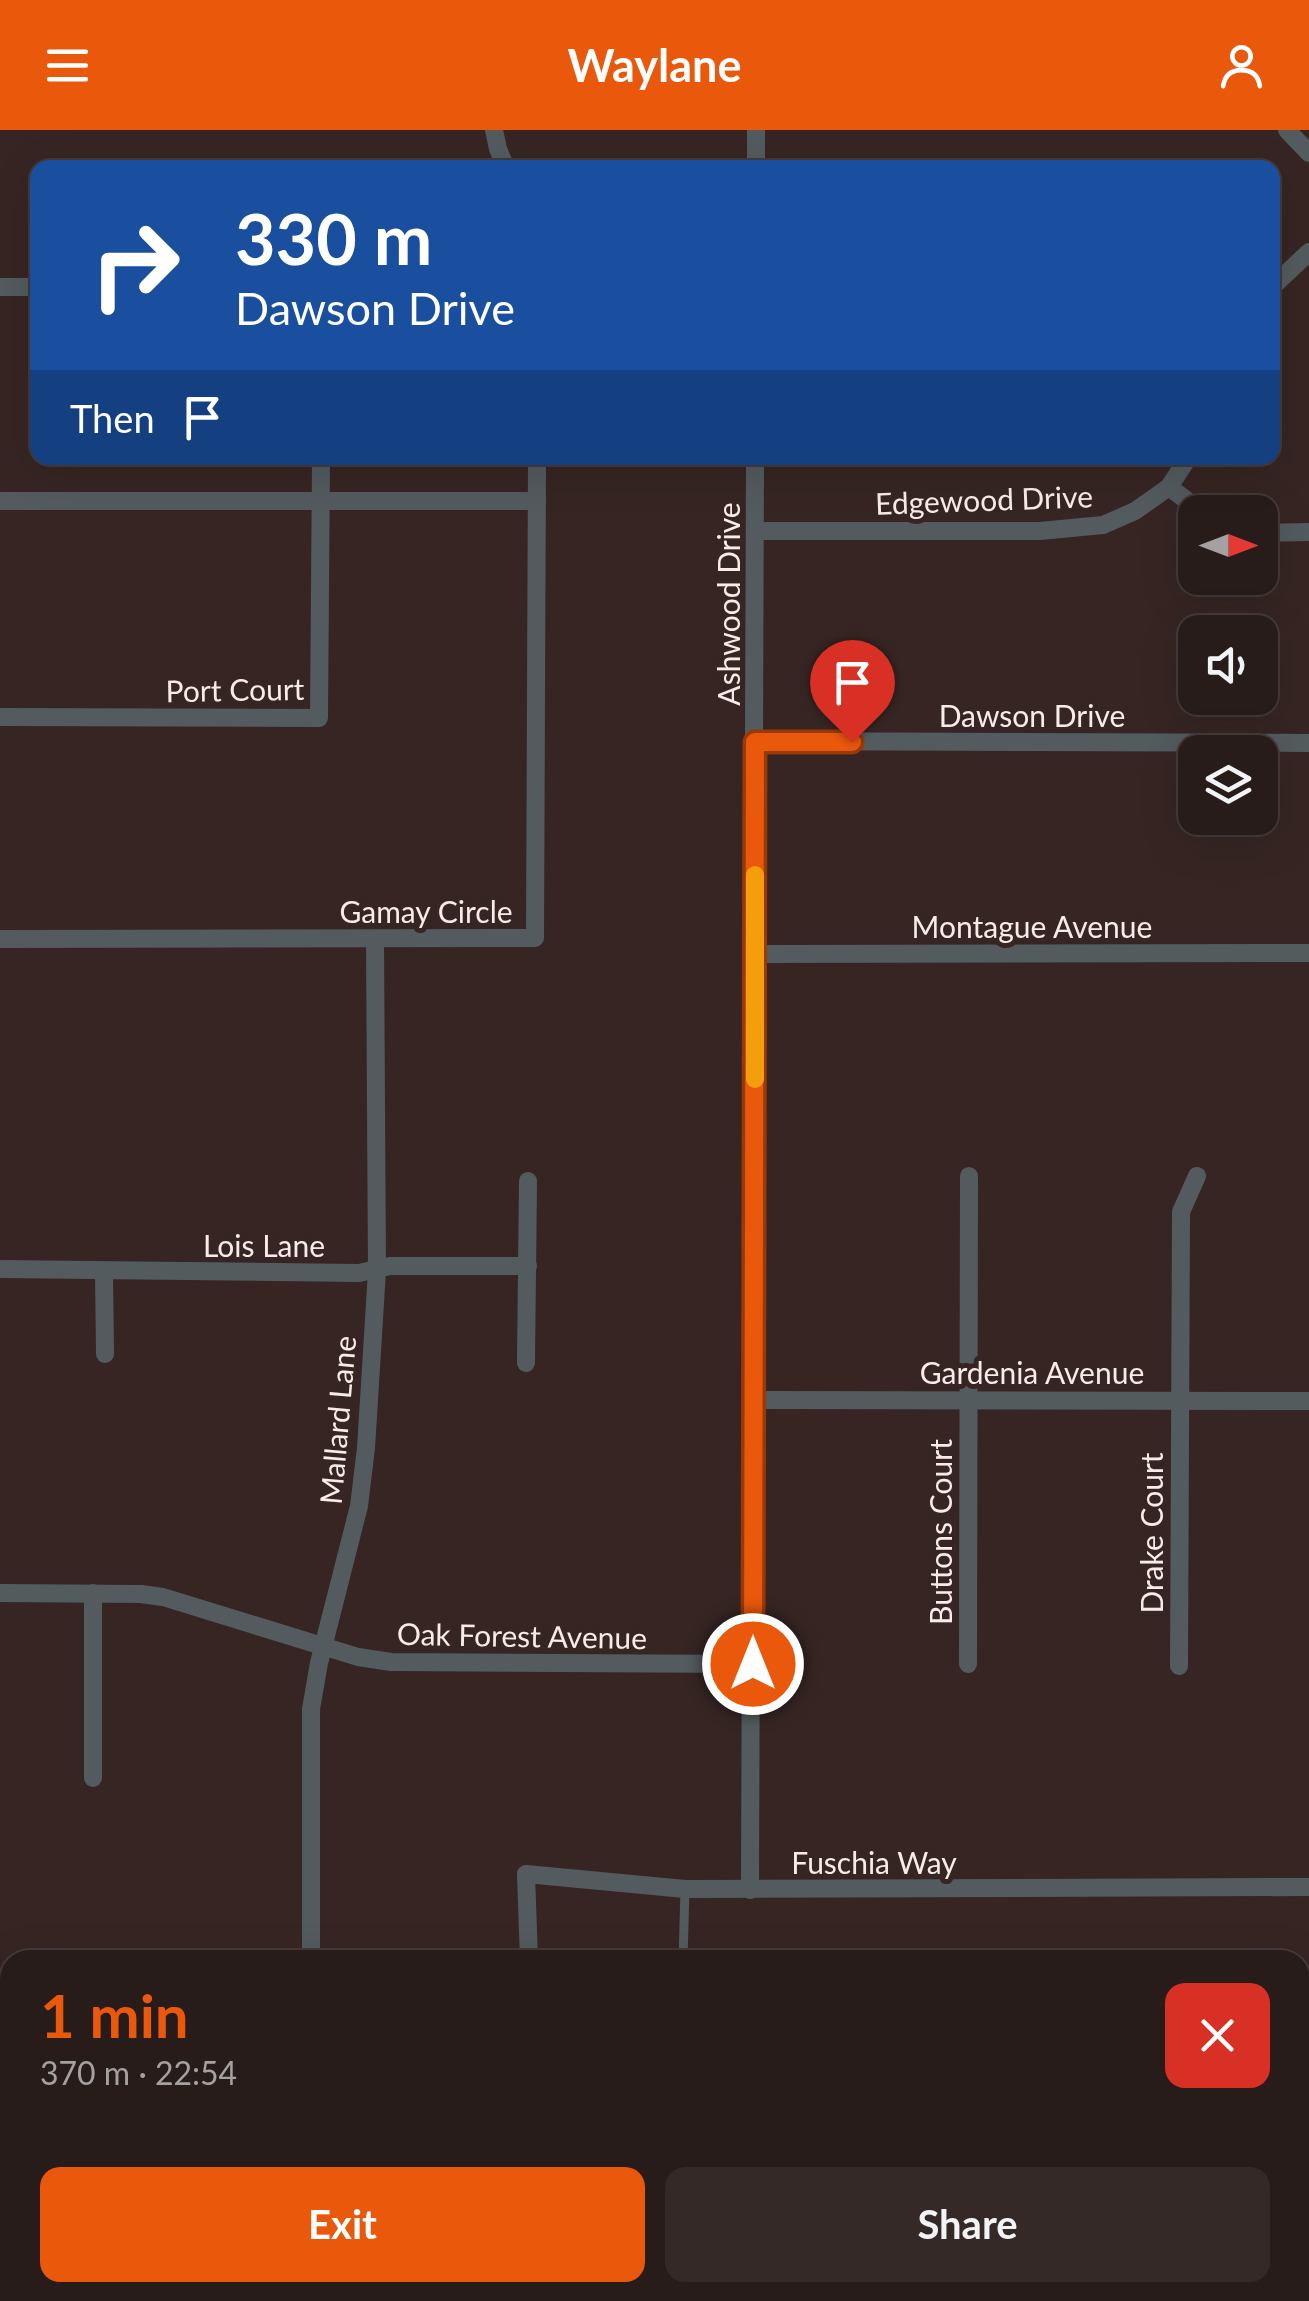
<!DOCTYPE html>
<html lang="en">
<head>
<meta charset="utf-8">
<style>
	:root { --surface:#281c1a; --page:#342927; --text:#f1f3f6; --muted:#a5a1a2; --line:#443a39; --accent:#ea580c }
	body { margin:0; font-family:Lato,sans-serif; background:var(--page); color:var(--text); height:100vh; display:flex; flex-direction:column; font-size:38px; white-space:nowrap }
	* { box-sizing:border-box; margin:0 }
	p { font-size:32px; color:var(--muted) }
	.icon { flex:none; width:55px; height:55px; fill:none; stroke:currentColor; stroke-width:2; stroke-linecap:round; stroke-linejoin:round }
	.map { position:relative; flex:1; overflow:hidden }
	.panel { position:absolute; left:0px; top:1820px; width:1310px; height:352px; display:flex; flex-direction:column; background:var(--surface); border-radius:30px 30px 0 0; box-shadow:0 10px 40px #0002,0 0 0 2px var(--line) }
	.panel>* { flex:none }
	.banner { position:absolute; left:30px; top:30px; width:1250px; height:305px; border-radius:20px; box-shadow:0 10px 40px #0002,0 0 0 2px var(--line); background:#1a4fa0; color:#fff; overflow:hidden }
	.needle { width:65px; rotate:90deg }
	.tools { position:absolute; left:1178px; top:365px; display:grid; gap:20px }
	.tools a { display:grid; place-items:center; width:100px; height:100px; border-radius:20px; background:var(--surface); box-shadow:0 10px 40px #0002,0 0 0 2px var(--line); font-size:50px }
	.pin { position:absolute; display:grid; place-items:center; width:85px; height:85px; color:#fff; margin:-102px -42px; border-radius:50% 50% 50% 0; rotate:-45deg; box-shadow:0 0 10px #0007 }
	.pin .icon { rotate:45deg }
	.me { position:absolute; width:110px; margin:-55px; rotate:0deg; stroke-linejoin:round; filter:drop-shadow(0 0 8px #0008) }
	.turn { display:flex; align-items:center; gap:35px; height:210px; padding:0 40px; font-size:45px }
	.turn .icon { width:130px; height:130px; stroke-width:2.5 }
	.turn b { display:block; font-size:70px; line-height:85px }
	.then { display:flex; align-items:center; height:95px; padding:0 40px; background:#0003; gap:20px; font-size:38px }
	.round { display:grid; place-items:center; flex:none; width:105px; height:105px; border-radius:20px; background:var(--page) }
	.overview { display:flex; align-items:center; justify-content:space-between; height:170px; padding:0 40px }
	h1 { font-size:60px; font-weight:700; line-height:75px; color:var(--accent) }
	.button { display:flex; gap:20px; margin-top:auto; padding:20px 40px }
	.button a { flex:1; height:115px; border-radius:20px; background:var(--accent); color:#fff; font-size:40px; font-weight:700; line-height:115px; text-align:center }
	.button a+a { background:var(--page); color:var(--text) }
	header { display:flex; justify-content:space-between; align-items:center; height:130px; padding:0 40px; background:var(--accent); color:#fff; font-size:45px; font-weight:700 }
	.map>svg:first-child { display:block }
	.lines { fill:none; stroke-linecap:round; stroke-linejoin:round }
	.service { stroke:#535b5e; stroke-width:9 }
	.minor { stroke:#535b5e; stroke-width:18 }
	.route-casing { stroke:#983908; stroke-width:25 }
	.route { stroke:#ea580c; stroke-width:18 }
	.slow { stroke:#f59e0b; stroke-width:18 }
	.labels { text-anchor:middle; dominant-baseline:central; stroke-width:10; stroke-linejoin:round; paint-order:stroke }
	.street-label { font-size:30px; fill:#f8eceb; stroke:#362523 }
</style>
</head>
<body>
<header><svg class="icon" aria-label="menu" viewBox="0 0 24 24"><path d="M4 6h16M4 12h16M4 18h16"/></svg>Waylane<svg class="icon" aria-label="person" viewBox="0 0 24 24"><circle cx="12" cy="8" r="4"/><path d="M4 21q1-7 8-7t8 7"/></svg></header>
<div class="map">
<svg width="1309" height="2171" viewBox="0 0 1309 2171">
	<rect width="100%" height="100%" fill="#362523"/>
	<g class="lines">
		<polyline class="service" points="683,1830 685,1759"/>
		<g class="minor">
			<polyline points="494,0 498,19 506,38"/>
			<polyline points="1287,0 1309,23"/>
			<polyline points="756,38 756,0"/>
			<polyline points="0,157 38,157"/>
			<polyline points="1272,157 1309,122"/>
			<polyline points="1169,357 1202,382"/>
			<polyline points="0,371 537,371"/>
			<polyline points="756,401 1040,401 1103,395 1135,381 1169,357 1188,328"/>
			<polyline points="1260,403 1309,402"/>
			<polyline points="0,587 319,588 321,328"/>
			<polyline points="755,611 1309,613"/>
			<polyline points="0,809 535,808 537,328"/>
			<polyline points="755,824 1309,823"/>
			<polyline points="0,1139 359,1143 390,1136 528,1136"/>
			<polyline points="104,1142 105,1224"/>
			<polyline points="526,1233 528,1051"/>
			<polyline points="754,1270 1309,1271"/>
			<polyline points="0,1463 141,1464 163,1467 358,1527 391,1532 753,1534"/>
			<polyline points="968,1534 969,1046"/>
			<polyline points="1179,1536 1181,1082 1197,1046"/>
			<polyline points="93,1648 93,1463"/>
			<polyline points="750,1760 755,328"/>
			<polyline points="311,1830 311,1579 319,1533 359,1376 366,1318 377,1141 375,809"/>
			<polyline points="529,1830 526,1744 685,1759 1309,1757"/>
			<polyline points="0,1888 10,1889"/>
			<polyline points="1300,2116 1309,2116"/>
			<polyline points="0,2129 10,2125"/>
		</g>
	</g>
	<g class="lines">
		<g class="route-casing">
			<polyline id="route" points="753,1534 755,612 852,612"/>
		</g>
		<use href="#route" class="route"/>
		<polyline class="slow" points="755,949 755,745"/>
	</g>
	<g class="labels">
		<g class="street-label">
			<text transform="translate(984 369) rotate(-2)">Edgewood Drive</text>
			<text transform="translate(728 474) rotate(-90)">Ashwood Drive</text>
			<text transform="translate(235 559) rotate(-1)">Port Court</text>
			<text x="1032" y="585">Dawson Drive</text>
			<text x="426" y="781">Gamay Circle</text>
			<text x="1032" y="796">Montague Avenue</text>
			<text x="264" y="1115">Lois Lane</text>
			<text x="1032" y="1242">Gardenia Avenue</text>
			<text transform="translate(337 1290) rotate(-85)">Mallard Lane</text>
			<text transform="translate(940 1402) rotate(-90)">Buttons Court</text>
			<text transform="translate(1151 1403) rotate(-90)">Drake Court</text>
			<text transform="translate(522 1505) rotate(1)">Oak Forest Avenue</text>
			<text x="874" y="1732">Fuschia Way</text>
		</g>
	</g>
</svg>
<div class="tools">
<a><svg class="needle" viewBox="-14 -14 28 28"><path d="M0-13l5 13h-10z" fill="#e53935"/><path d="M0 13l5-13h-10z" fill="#a5a1a2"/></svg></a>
<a><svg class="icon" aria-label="sound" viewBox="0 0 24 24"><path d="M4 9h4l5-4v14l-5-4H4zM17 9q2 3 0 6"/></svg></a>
<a><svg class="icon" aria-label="layers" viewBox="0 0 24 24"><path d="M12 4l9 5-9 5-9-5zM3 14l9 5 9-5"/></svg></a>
</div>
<div class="pin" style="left:852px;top:612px;background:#d93025"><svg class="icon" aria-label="arrive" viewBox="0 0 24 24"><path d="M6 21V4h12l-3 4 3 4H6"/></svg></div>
<svg class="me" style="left:753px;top:1534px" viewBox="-20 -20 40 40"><circle r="17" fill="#ea580c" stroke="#fff" stroke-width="3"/><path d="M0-11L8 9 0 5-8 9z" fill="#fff"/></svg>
<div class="banner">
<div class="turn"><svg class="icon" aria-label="right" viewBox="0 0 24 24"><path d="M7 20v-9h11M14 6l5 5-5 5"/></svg><div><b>330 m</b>Dawson Drive</div></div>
<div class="then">Then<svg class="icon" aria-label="arrive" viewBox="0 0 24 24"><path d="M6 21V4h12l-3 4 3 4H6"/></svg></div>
</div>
<section class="panel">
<div class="overview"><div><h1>1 min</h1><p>370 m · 22:54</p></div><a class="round" style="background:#d93025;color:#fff"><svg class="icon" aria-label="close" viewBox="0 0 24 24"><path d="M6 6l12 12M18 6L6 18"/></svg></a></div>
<div class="button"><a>Exit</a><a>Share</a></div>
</section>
</div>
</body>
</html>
